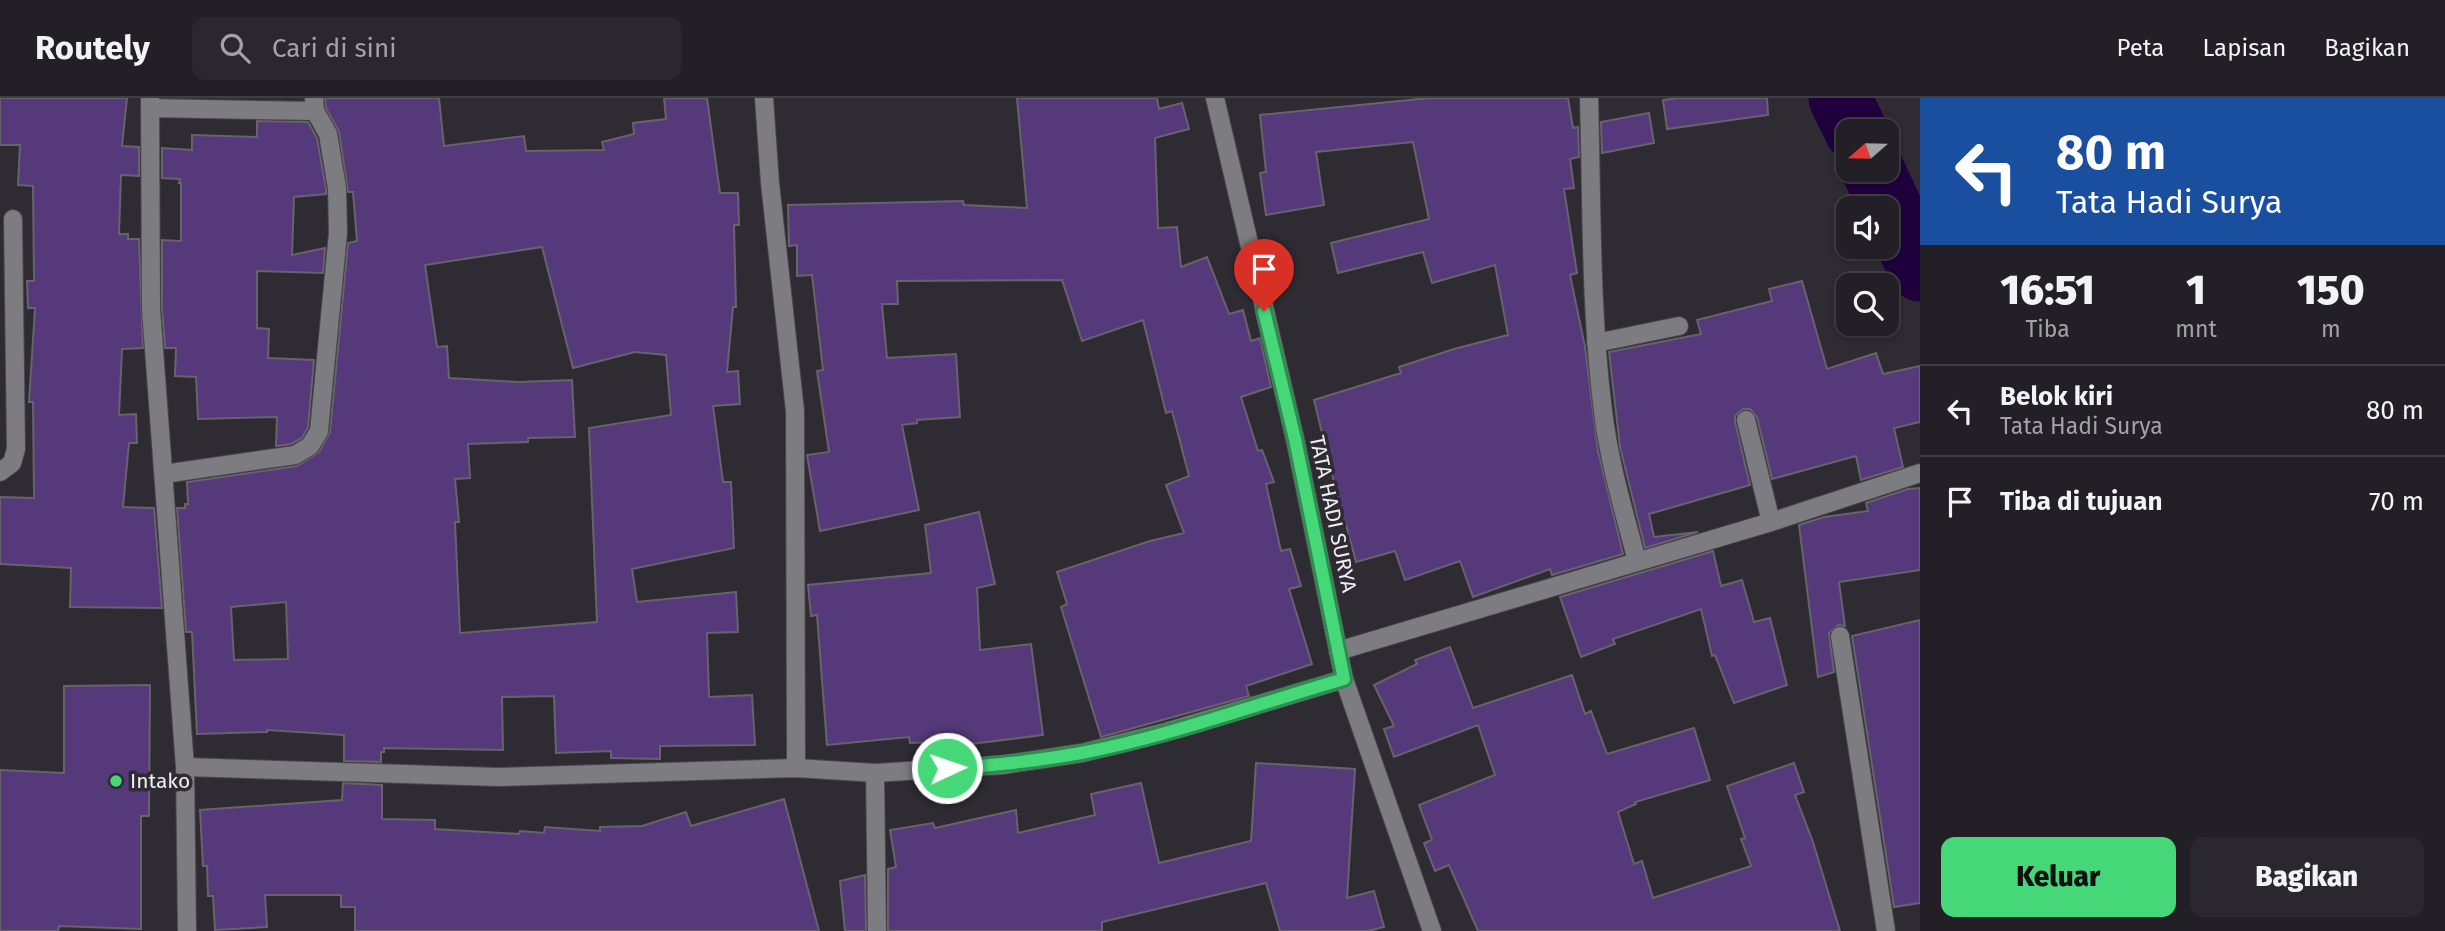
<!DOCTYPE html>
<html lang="id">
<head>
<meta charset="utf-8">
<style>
	:root { --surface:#222026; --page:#2a282e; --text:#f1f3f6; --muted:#a2a3a7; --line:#3f3e43; --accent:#46d779 }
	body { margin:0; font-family:"Fira Sans",sans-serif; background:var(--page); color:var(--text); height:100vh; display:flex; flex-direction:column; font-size:26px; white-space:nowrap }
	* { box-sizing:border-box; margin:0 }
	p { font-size:23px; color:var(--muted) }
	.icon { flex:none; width:38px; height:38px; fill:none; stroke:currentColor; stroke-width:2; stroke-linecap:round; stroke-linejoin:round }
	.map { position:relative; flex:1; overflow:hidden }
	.sheet { display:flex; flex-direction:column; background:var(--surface); width:525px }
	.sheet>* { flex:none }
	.guide { background:#1a4fa0; color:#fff; overflow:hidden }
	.needle { width:46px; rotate:250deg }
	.fabs { position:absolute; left:1836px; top:21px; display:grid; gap:14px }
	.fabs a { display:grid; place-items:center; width:63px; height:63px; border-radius:14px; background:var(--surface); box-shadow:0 4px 10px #0003,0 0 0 2px var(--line); font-size:35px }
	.pin { position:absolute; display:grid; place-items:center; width:60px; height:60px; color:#fff; margin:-72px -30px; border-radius:50% 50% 50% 0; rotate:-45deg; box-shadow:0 0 7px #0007 }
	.pin .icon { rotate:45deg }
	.me { position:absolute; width:77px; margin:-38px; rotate:87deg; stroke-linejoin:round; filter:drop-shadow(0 0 5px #0008) }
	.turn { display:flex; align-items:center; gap:24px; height:147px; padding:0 21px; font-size:32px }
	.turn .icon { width:91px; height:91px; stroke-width:2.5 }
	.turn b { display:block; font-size:49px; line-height:60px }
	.eta { display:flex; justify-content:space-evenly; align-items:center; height:119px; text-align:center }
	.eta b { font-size:42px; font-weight:800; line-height:49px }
	.primary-button { display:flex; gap:14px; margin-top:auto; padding:14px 21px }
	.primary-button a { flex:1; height:80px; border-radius:14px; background:var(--accent); color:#111; font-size:28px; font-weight:800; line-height:80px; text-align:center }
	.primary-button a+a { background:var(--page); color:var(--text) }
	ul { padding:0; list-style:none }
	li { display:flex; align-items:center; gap:21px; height:91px; padding:0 21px; border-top:2px solid var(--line) }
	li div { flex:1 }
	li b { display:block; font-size:26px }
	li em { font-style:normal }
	header { display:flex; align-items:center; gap:42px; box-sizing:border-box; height:98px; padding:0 35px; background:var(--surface); border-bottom:2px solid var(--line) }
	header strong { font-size:33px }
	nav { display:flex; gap:38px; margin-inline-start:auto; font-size:24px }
	.search { width:490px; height:63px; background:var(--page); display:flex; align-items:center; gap:18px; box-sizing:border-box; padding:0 24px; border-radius:14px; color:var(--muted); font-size:26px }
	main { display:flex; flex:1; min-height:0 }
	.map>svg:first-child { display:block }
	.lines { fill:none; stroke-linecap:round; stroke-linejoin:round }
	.river { stroke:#1f003d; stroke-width:63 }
	.building { fill:#55397b; stroke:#66636c; stroke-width:2; fill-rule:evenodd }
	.minor-casing { stroke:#49464e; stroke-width:20 }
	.minor { stroke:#7d7c80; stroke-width:18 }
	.route-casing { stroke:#2e8c4f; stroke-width:18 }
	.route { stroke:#46d779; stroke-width:12 }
	.poi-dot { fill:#46d779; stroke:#2e2b33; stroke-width:2.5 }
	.labels { text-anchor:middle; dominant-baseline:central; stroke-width:7; stroke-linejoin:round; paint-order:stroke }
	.street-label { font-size:21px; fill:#efedf2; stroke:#2e2b33 }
	.poi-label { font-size:21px; fill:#efedf2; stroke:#2e2b33; text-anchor:start }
</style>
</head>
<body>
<header>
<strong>Routely</strong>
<div class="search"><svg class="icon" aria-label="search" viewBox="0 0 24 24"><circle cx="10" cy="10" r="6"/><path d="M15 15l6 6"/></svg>Cari di sini</div>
<nav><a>Peta</a><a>Lapisan</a><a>Bagikan</a></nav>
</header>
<main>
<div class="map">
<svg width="1920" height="833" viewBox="0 0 1920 833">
	<rect width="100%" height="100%" fill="#2e2b33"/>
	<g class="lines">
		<g class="river">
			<polyline points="1840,0 1856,33"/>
			<polyline points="1873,72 1920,172"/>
		</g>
	</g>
	<g class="building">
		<polygon points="0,0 127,0 122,48 139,49 139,78 121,77 119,136 128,136 128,141 139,141 143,250 122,251 119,317 136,316 137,345 129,345 123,409 154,410 162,510 70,509 71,470 0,466 0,399 34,400 33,304 29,304 35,210 28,210 27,183 34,183 33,88 18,87 20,47 0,47"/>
		<path d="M 325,0 L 439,0 L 444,48 L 524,38 L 526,53 L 604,52 L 602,44 L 634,36 L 633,25 L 666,21 L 664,0 L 707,0 L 720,95 L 738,95 L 739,127 L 734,127 L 736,209 L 733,209 L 727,274 L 738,273 L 740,306 L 713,308 L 723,384 L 731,384 L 734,450 L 632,471 L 637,504 L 736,494 L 738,534 L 707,535 L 709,599 L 752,597 L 755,647 L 660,648 L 660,661 L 611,660 L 611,653 L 556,655 L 554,598 L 502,599 L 503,652 L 384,650 L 384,654 L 381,654 L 381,664 L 344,663 L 344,637 L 267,632 L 267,634 L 197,636 L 192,534 L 186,534 L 177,410 L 185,410 L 185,406 L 188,406 L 187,384 L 297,368 L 319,354 L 330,334 L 348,145 L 357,143 L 353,94 L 348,94 L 339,34 L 326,10 ZM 542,149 L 573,270 L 635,254 L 666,257 L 671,317 L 589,330 L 597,524 L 460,535 L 455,424 L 459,424 L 455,381 L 470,380 L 468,346 L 528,344 L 528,340 L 575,339 L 572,282 L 518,284 L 449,280 L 447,248 L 437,249 L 425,167 ZM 286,504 L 288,561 L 234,562 L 231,509 Z"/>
		<polygon points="1017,0 1157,0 1159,11 1182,5 1189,31 1155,40 1158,130 1177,129 1181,169 1207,159 1229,216 1243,212 1251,243 1260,240 1271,289 1241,299 1258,353 1262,352 1274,384 1266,386 1281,453 1290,451 1301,488 1289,491 1312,566 1246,588 1249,598 1101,639 1061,509 1067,506 1057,474 1150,443 1184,435 1166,387 1189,378 1172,313 1166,315 1143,222 1082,243 1062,182 897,183 898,206 882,206 887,260 956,256 960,319 917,322 917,325 902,327 919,412 820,433 807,357 829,354 817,273 823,272 812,177 797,178 797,147 789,148 788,107 963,103 964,107 1027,110"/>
		<polygon points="1429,0 1568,0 1573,30 1578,29 1579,59 1570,61 1574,90 1564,91 1577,175 1570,177 1585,249 1598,353 1623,456 1552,477 1550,471 1473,499 1460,463 1405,482 1395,453 1356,464 1345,423 1339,425 1330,399 1337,397 1314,302 1401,275 1399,269 1454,251 1508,237 1495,167 1432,185 1423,154 1338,175 1331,145 1429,121 1413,44 1316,54 1324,107 1266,117 1260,75 1266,74 1260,17"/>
		<polygon points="1679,0 1767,0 1768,17 1667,31 1663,2"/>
		<polygon points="1649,15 1654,45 1602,55 1601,24"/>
		<polygon points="257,23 308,24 317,40 326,91 326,96 294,99 292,157 325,150 323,175 257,173 257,230 269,231 268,260 314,262 308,329 302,340 291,346 276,348 277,319 198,321 196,279 175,278 176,250 165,250 162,211 162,142 181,143 181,85 179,85 180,81 162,80 162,50 192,52 192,37 257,39"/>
		<polygon points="1802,183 1827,271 1876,255 1883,276 1920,268 1920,324 1894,330 1903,369 1861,382 1856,358 1772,381 1757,319 1750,311 1743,311 1735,318 1735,324 1750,387 1649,416 1654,439 1698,434 1645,450 1620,349 1609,254 1701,236 1697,222 1772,203 1769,191"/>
		<polygon points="1920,390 1920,472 1839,484 1845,528 1838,527 1829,535 1834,574 1818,579 1799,427 1824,419 1868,413 1866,405 1908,391"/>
		<polygon points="979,414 995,486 977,490 980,552 1031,546 1043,637 939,650 938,644 910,645 909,639 827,647 817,517 811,518 808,487 931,475 925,427"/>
		<polygon points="1713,453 1721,488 1742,482 1754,524 1770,520 1787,587 1734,605 1715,557 1712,558 1701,511 1613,541 1615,546 1581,559 1560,499"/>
		<polygon points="1920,522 1920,805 1894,809 1852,538"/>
		<polygon points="1450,549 1473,610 1572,577 1585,616 1591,613 1607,656 1694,630 1710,682 1635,704 1636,706 1618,714 1634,766 1642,763 1653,800 1751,768 1741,741 1745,740 1727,688 1794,665 1804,694 1795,697 1813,744 1840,833 1478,833 1449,767 1435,773 1424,745 1432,742 1419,707 1495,677 1478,627 1394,659 1384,631 1394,628 1374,587 1417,566 1415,562"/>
		<polygon points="150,587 149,718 141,718 141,831 59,828 58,833 0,833 0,672 64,675 64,588"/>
		<polygon points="1256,665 1355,671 1347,800 1374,793 1384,829 1368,833 1280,833 1266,785 1102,824 1102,833 888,833 888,771 896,769 890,732 933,725 935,730 1016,712 1018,735 1095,717 1091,696 1141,685 1159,765 1251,743"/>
		<polygon points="343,685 382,687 382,721 435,722 435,731 519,736 520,733 544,735 545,729 600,733 600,729 642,728 686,714 691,728 784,701 819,833 355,833 355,809 341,809 341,797 265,797 267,829 215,832 213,798 208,798 207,768 203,768 200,712 342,702"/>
		<polygon points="865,777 866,833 845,833 840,783"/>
	</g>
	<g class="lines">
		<g class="minor-casing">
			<g id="minor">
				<polyline points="150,0 151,211 185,669 187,833"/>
				<polyline points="764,0 770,85 795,313 796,670"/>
				<polyline points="1215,0 1295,341 1344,581 1432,833"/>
				<path d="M 1589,0 C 1592,104 1590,210 1603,313 C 1609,364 1624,414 1637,463"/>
				<polyline points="150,10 315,13 314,0"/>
				<polyline points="1596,245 1679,228"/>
				<polyline points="1746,322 1771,424"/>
				<polyline points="0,374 12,365 16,351 13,121"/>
				<polyline points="164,376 295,357 310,348 319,333 338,135 337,90 328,36 315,13"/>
				<polyline points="1840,538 1886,833"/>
				<polyline points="1338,553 1771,424 1920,375"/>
				<polyline points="185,669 498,679 796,670 875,675 1002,667 1082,655 1166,634 1344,581"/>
				<polyline points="875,675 877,833"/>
			</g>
		</g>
		<use href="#minor" class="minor"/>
	</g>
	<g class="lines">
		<g class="route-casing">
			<path id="route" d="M 947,670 C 992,668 1037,663 1081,655 C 1170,638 1257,606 1344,581 L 1295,341 L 1264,213"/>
		</g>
		<use href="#route" class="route"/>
	</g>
	<circle class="poi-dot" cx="116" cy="683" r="7"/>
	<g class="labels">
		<g class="street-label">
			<text transform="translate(1333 416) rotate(78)">TATA HADI SURYA</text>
		</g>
		<g class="poi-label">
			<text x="130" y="683">Intako</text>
		</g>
	</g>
</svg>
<div class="fabs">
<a><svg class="needle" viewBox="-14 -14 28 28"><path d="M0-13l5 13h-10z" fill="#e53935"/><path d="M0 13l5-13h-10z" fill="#a2a3a7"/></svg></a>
<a><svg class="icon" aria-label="sound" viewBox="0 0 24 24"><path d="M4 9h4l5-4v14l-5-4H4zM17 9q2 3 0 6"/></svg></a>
<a><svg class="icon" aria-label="search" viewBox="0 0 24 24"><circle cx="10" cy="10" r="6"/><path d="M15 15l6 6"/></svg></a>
</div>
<div class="pin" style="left:1264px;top:213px;background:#d93025"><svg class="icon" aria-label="arrive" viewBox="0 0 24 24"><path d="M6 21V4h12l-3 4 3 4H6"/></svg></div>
<svg class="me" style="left:947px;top:670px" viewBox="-20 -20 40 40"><circle r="17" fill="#46d779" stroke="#fff" stroke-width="3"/><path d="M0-11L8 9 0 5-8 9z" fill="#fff"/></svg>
</div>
<section class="sheet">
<div class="guide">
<div class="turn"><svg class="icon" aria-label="left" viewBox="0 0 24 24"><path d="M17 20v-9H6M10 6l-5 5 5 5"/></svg><div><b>80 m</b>Tata Hadi Surya</div></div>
</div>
<div class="eta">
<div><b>16:51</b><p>Tiba</p></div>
<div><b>1</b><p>mnt</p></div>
<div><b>150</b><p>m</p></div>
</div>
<ul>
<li><svg class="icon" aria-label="left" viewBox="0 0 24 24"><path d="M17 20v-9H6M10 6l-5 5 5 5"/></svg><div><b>Belok kiri</b><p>Tata Hadi Surya</p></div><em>80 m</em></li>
<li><svg class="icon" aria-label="arrive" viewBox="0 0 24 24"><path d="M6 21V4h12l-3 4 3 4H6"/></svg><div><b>Tiba di tujuan</b></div><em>70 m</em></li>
</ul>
<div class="primary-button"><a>Keluar</a><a>Bagikan</a></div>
</section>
</main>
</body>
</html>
